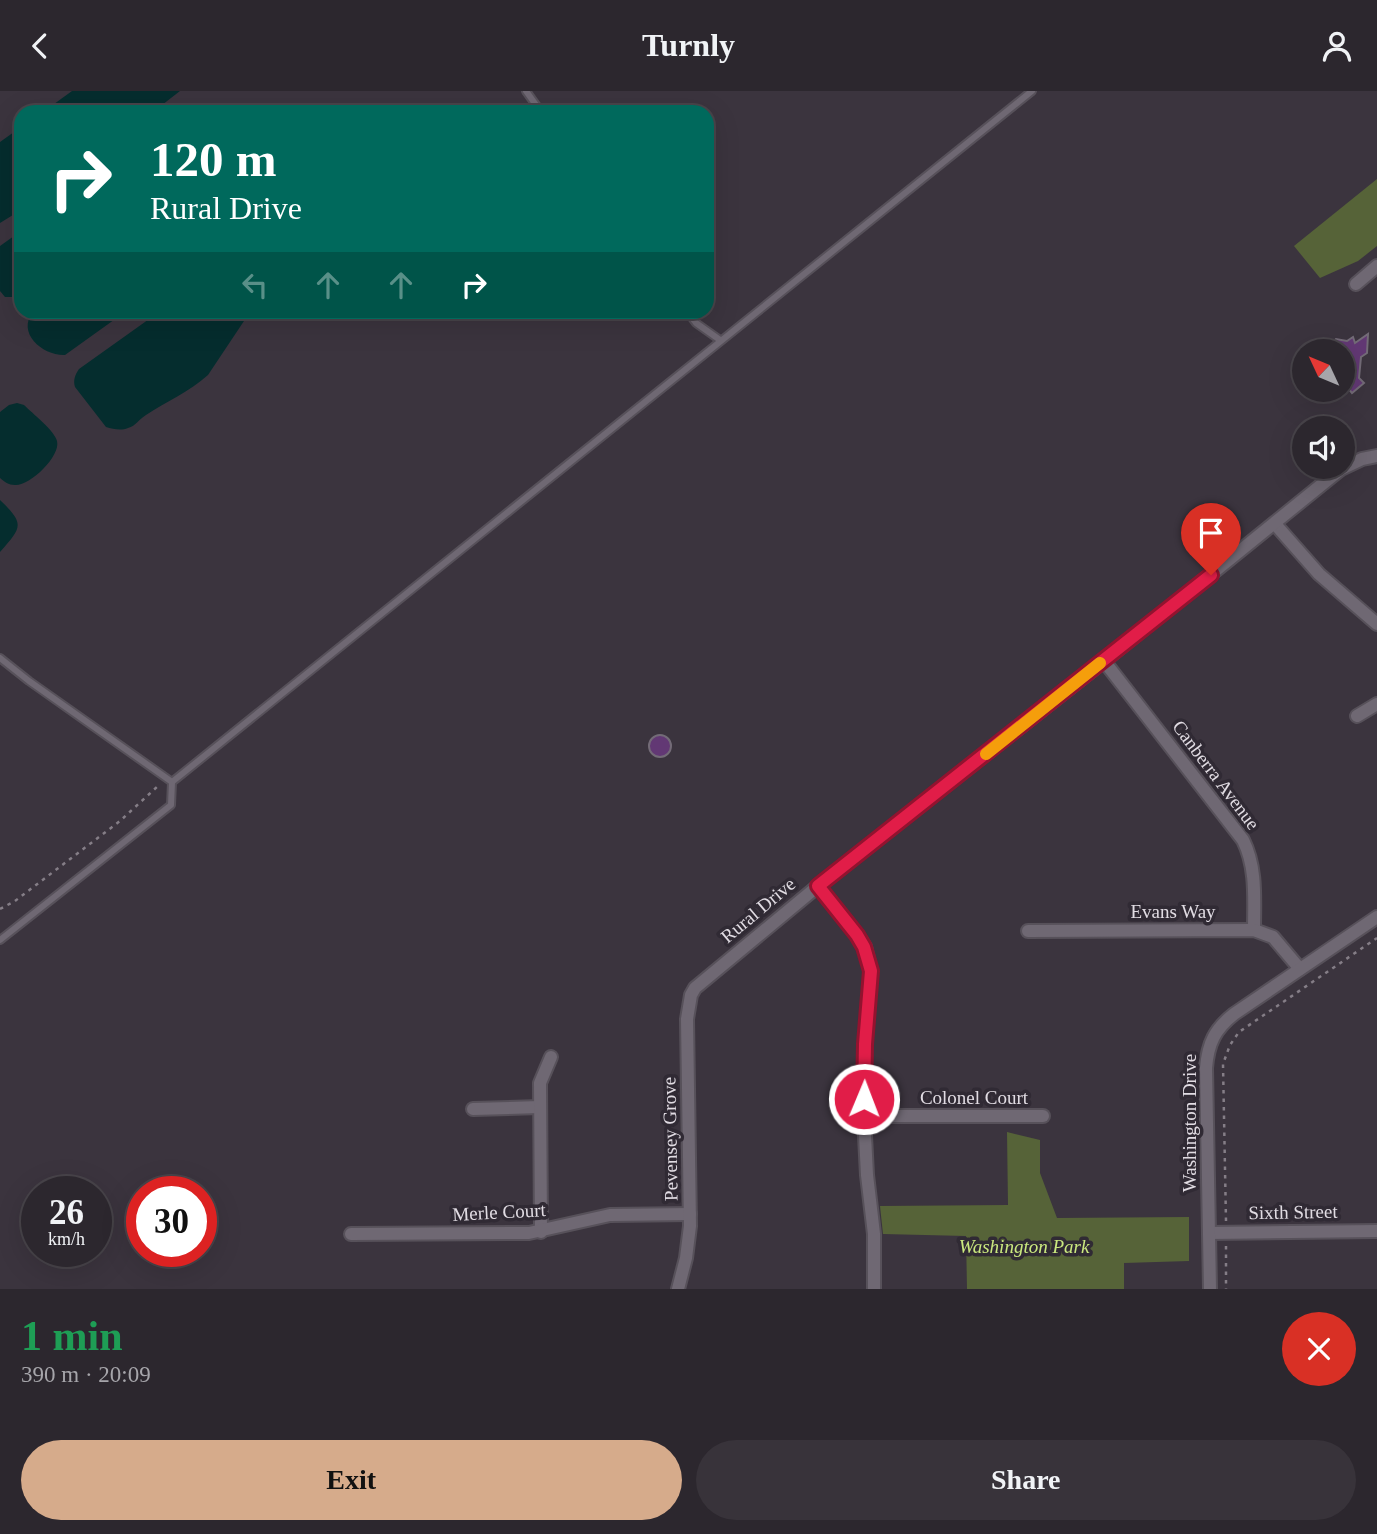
<!DOCTYPE html>
<html lang="en">
<head>
<meta charset="utf-8">
<style>
	:root { --surface:#2c272e; --page:#38333a; --text:#f1f3f6; --muted:#a6a5aa; --line:#48444a; --accent:#d6ab8b }
	body { margin:0; font-family:"Times New Roman",serif; background:var(--page); color:var(--text); height:100vh; display:flex; flex-direction:column; font-size:26px; white-space:nowrap }
	* { box-sizing:border-box; margin:0 }
	p { font-size:23px; color:var(--muted) }
	.icon { flex:none; width:38px; height:38px; fill:none; stroke:currentColor; stroke-width:2; stroke-linecap:round; stroke-linejoin:round }
	.map { position:relative; height:1198px; overflow:hidden }
	.side { display:flex; flex-direction:column; background:var(--surface); flex:1 }
	.side>* { flex:none }
	.top-card { position:absolute; left:14px; top:14px; width:700px; height:214px; border-radius:21px; box-shadow:0 7px 28px #0002,0 0 0 2px var(--line); background:#00695c; color:#fff; overflow:hidden }
	.needle { width:46px; rotate:314deg }
	.tools { position:absolute; left:1292px; top:248px; display:grid; gap:14px }
	.tools a { display:grid; place-items:center; width:63px; height:63px; border-radius:50%; background:var(--surface); box-shadow:0 7px 28px #0002,0 0 0 2px var(--line); font-size:35px }
	.speed { position:absolute; left:21px; top:1085px; display:flex; gap:14px; font-size:35px; font-weight:700; text-align:center }
	.speed>* { display:grid; place-content:center; width:91px; height:91px; border-radius:50%; background:var(--surface); box-shadow:0 7px 28px #0002,0 0 0 2px var(--line); line-height:1 }
	.speed small { font-size:18px; font-weight:400 }
	.speed .limit { border:10px solid #d22; background:#fff; color:#111 }
	.pin { position:absolute; display:grid; place-items:center; width:60px; height:60px; color:#fff; margin:-72px -30px; border-radius:50% 50% 50% 0; rotate:-45deg; box-shadow:0 0 7px #0007 }
	.pin .icon { rotate:45deg }
	.me { position:absolute; width:77px; margin:-38px; rotate:1deg; stroke-linejoin:round; filter:drop-shadow(0 0 5px #0008) }
	.turn { display:flex; align-items:center; gap:24px; height:147px; padding:0 21px; font-size:32px }
	.turn .icon { width:91px; height:91px; stroke-width:2.5 }
	.turn b { display:block; font-size:49px; line-height:60px }
	.lanes { display:flex; align-items:center; height:66px; padding:0 21px; background:#0003; justify-content:center; gap:35px; direction:ltr }
	.lanes .off { opacity:.35 }
	.round { display:grid; place-items:center; flex:none; width:74px; height:74px; border-radius:37px; background:var(--page) }
	.overview { display:flex; align-items:center; justify-content:space-between; height:119px; padding:0 21px }
	h1 { font-size:42px; font-weight:800; line-height:52px; color:#1e9e55 }
	.cta { display:flex; gap:14px; margin-top:auto; padding:14px 21px }
	.cta a { flex:1; height:80px; border-radius:42px; background:var(--accent); color:#111; font-size:28px; font-weight:800; line-height:80px; text-align:center }
	.cta a+a { background:var(--page); color:var(--text) }
	header { display:flex; justify-content:space-between; align-items:center; height:91px; padding:0 21px; background:var(--surface); font-size:32px; font-weight:800 }
	.map>svg:first-child { display:block }
	.green { fill:#566338 }
	.water { fill:#052d2e }
	.building { fill:#623874; stroke:#736b77; stroke-width:2 }
	.lines { fill:none; stroke-linecap:round; stroke-linejoin:round }
	.service-casing { stroke:#57515a; stroke-width:10 }
	.minor-casing { stroke:#57515a; stroke-width:16 }
	.path { stroke:#857e87; stroke-width:2.5; stroke-dasharray:3.5 5; stroke-linecap:butt }
	.service { stroke:#6f6873; stroke-width:6 }
	.minor { stroke:#6f6873; stroke-width:12 }
	.route-casing { stroke:#92132f; stroke-width:18 }
	.route { stroke:#e11d48; stroke-width:12 }
	.slow { stroke:#f59e0b; stroke-width:12 }
	.labels { text-anchor:middle; dominant-baseline:central; stroke-width:7; stroke-linejoin:round; paint-order:stroke }
	.street-label { font-size:19px; fill:#e1dce3; stroke:#302a34 }
	.park-label { font-size:19px; font-style:italic; fill:#cbe97f; stroke:#302a34 }
</style>
</head>
<body>
<header><svg class="icon" aria-label="back" viewBox="0 0 24 24"><path d="M15 5l-7 7 7 7"/></svg>Turnly<svg class="icon" aria-label="person" viewBox="0 0 24 24"><circle cx="12" cy="8" r="4"/><path d="M4 21q1-7 8-7t8 7"/></svg></header>
<div class="map">
<svg width="1377" height="1198" viewBox="0 0 1377 1198">
	<rect width="100%" height="100%" fill="#3b343e"/>
	<g class="green">
		<polygon points="1377,88 1377,155 1358,170 1320,187 1294,155"/>
		<polygon points="1007,1041 1040,1049 1040,1082 1057,1127 1189,1126 1189,1170 1124,1172 1124,1198 967,1198 966,1145 883,1143 880,1115 1008,1114"/>
	</g>
	<g class="water">
		<polygon points="72,0 180,0 153,21 43,21"/>
		<polygon points="21,36 21,119 0,132 0,51"/>
		<polygon points="21,140 21,203 15,206 5,206 0,200 0,155"/>
		<path d="M 33,221 L 33,220 L 125,221 L 65,264 C 43,265 16,242 33,221 Z"/>
		<path d="M 159,221 L 250,221 L 208,284 C 189,301 167,310 146,324 C 139,328 136,335 128,337 C 121,340 113,338 106,336 L 75,296 C 73,289 75,284 79,278 Z"/>
		<path d="M 17,312 L 24,314 C 32,322 55,340 57,350 C 61,365 30,395 15,394 C 8,394 5,391 0,387 L 0,321 L 9,314 Z"/>
		<path d="M 0,409 C 25,433 22,436 0,461 Z"/>
	</g>
	<g class="building">
		<polygon points="1368,243 1367,262 1361,266 1359,287 1364,292 1352,302 1342,290 1342,261 1333,261 1328,255 1336,248 1347,250 1353,246 1355,252"/>
		<circle cx="660" cy="655" r="11"/>
	</g>
	<g class="lines">
		<g class="service-casing">
			<g id="service">
				<polyline points="526,0 541,21"/>
				<polyline points="687,220 696,232 720,249"/>
				<polyline points="0,567 29,590 172,691"/>
				<polyline points="0,849 171,714 172,691 1032,0"/>
			</g>
		</g>
		<g class="minor-casing">
			<g id="minor">
				<polyline points="1356,193 1377,175"/>
				<polyline points="1275,433 1319,483 1377,533"/>
				<path d="M 1104,570 L 1243,749 C 1257,777 1254,808 1254,839"/>
				<polyline points="1357,625 1377,613"/>
				<polyline points="818,795 857,844 865,856 871,880 865,953 864,1025 867,1084 874,1143 874,1198"/>
				<polyline points="1028,840 1254,839 1273,846 1300,878"/>
				<polyline points="473,1018 540,1016"/>
				<polyline points="864,1025 1043,1025"/>
				<polyline points="541,1141 540,992 551,966"/>
				<polyline points="1209,1142 1377,1140"/>
				<polyline points="351,1143 529,1142 610,1124 690,1123"/>
				<polyline points="678,1198 686,1167 690,1135 687,928 691,904 695,897 818,795 1104,570 1341,378 1362,368 1377,365"/>
				<path d="M 1210,1198 L 1206,977 C 1208,952 1215,938 1234,923 L 1377,826"/>
			</g>
		</g>
		<g class="path">
			<polyline points="0,818 15,810 120,730 159,694"/>
			<polyline points="1226,1130 1223,973 1230,954 1239,941 1377,847"/>
			<polyline points="1226,1155 1226,1198"/>
		</g>
		<use href="#service" class="service"/>
		<use href="#minor" class="minor"/>
	</g>
	<g class="lines">
		<g class="route-casing">
			<polyline id="route" points="864,1008 865,953 871,880 864,856 857,844 818,795 1211,484"/>
		</g>
		<use href="#route" class="route"/>
		<polyline class="slow" points="986,663 1100,572"/>
	</g>
	<g class="labels">
		<g class="street-label">
			<text transform="translate(1216 684) rotate(53)">Canberra Avenue</text>
			<text transform="translate(758 819) rotate(-40)">Rural Drive</text>
			<text x="1173" y="820">Evans Way</text>
			<text x="974" y="1006">Colonel Court</text>
			<text transform="translate(1189 1032) rotate(-90)">Washington Drive</text>
			<text transform="translate(670 1048) rotate(-91)">Pevensey Grove</text>
			<text transform="translate(499 1121) rotate(-3)">Merle Court</text>
			<text transform="translate(1293 1121) rotate(-1)">Sixth Street</text>
		</g>
		<g class="park-label">
			<text x="1024" y="1155">Washington Park</text>
		</g>
	</g>
</svg>
<div class="tools">
<a><svg class="needle" viewBox="-14 -14 28 28"><path d="M0-13l5 13h-10z" fill="#e53935"/><path d="M0 13l5-13h-10z" fill="#a6a5aa"/></svg></a>
<a><svg class="icon" aria-label="sound" viewBox="0 0 24 24"><path d="M4 9h4l5-4v14l-5-4H4zM17 9q2 3 0 6"/></svg></a>
</div>
<div class="speed"><div>26<small>km/h</small></div><div class="limit">30</div></div>
<div class="pin" style="left:1211px;top:484px;background:#d93025"><svg class="icon" aria-label="arrive" viewBox="0 0 24 24"><path d="M6 21V4h12l-3 4 3 4H6"/></svg></div>
<svg class="me" style="left:864px;top:1008px" viewBox="-20 -20 40 40"><circle r="17" fill="#e11d48" stroke="#fff" stroke-width="3"/><path d="M0-11L8 9 0 5-8 9z" fill="#fff"/></svg>
<div class="top-card">
<div class="turn"><svg class="icon" aria-label="right" viewBox="0 0 24 24"><path d="M7 20v-9h11M14 6l5 5-5 5"/></svg><div><b>120 m</b>Rural Drive</div></div>
<div class="lanes"><svg class="icon off" aria-label="left" viewBox="0 0 24 24"><path d="M17 20v-9H6M10 6l-5 5 5 5"/></svg><svg class="icon off" aria-label="ahead" viewBox="0 0 24 24"><path d="M12 20V5M6 11l6-6 6 6"/></svg><svg class="icon off" aria-label="ahead" viewBox="0 0 24 24"><path d="M12 20V5M6 11l6-6 6 6"/></svg><svg class="icon" aria-label="right" viewBox="0 0 24 24"><path d="M7 20v-9h11M14 6l5 5-5 5"/></svg></div>
</div>
</div>
<section class="side">
<div class="overview"><div><h1>1 min</h1><p>390 m · 20:09</p></div><a class="round" style="background:#d93025;color:#fff"><svg class="icon" aria-label="close" viewBox="0 0 24 24"><path d="M6 6l12 12M18 6L6 18"/></svg></a></div>
<div class="cta"><a>Exit</a><a>Share</a></div>
</section>
</body>
</html>
